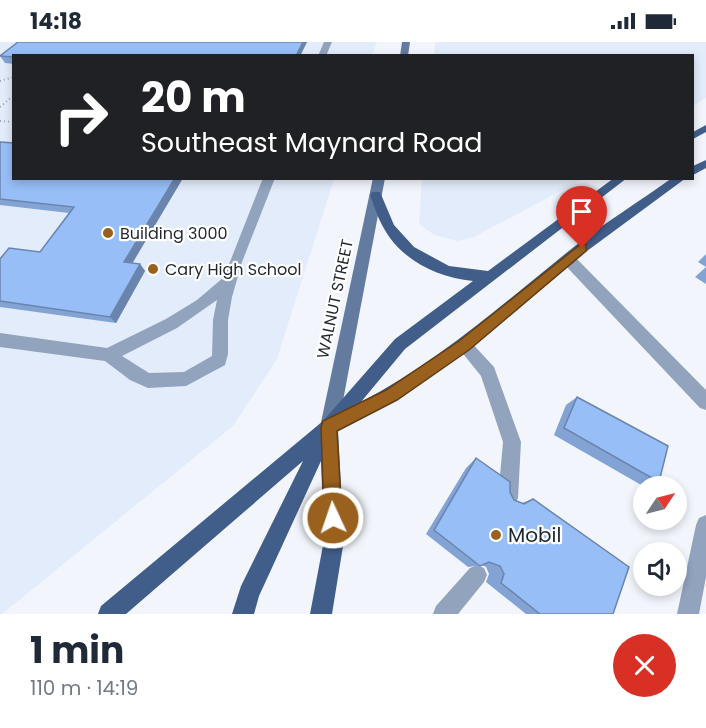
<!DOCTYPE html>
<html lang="en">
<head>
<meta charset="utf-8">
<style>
	:root { --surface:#fff; --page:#f2f2f3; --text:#1f2937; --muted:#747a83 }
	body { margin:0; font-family:Poppins,sans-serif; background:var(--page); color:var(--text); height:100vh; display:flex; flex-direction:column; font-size:22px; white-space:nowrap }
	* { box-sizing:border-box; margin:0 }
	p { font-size:20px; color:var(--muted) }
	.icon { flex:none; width:33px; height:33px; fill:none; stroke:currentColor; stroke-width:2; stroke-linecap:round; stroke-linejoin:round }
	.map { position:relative; height:572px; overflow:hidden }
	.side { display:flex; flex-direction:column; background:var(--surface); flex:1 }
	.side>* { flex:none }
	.guide { position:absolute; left:12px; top:12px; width:682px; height:126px; border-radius:0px; box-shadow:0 3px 9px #0003; background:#202124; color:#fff; overflow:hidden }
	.needle { width:39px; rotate:55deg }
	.controls { position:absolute; left:633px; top:434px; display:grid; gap:12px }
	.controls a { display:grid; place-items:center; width:54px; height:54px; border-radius:50%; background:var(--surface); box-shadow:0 3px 9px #0003; font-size:30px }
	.pin { position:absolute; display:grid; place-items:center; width:51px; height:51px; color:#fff; margin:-62px -26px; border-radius:50% 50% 50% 0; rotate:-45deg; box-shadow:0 0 6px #0007 }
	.pin .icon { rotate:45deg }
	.me { position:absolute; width:66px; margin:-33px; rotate:357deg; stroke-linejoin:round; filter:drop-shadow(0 0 4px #0008) }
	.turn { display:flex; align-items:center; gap:21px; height:126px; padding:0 30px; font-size:27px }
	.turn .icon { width:78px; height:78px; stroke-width:2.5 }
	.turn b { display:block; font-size:42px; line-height:51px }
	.round { display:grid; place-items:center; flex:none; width:63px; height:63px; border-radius:32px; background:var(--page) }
	.head { display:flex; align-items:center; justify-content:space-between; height:102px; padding:0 30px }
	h1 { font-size:36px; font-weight:700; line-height:45px }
	.status { display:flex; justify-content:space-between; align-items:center; height:42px; padding:0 30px; background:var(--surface); direction:ltr }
	.status svg { height:16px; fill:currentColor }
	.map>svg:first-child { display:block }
	.built { fill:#e3ecfa }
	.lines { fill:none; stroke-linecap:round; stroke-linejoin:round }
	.path { stroke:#9da2aa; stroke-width:2; stroke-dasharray:1 3; stroke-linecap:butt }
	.service { fill:#92a3bd; fill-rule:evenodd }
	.secondary { fill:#627b9f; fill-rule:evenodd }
	.primary { fill:#415e8a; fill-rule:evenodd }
	.wall { fill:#82a3d4 }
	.shaded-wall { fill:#6a85ad }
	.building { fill:#97bef7; stroke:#6a85ad; stroke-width:1.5 }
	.route { fill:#99601e; stroke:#633e14; stroke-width:1.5 }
	.poi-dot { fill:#99601e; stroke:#fff; stroke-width:2 }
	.labels { text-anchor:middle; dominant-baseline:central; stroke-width:4.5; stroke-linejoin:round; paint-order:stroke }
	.poi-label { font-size:16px; fill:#1f2630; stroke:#fff; text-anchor:start }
	.street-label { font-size:16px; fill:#1f2630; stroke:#fff }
	.near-poi-label { font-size:20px; fill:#1f2630; stroke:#fff; text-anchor:start }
</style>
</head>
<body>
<div class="status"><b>14:18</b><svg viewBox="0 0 49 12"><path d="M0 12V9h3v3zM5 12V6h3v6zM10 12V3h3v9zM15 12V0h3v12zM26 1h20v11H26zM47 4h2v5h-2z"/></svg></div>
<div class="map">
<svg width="706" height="572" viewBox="0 0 706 572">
	<rect width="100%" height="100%" fill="#f2f6fc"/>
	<g class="built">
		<polygon points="0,0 377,0 372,14 14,14 14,136 334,137 277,317 233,384 2,572 0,572"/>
		<polygon points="435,0 706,0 706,56 693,64 693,14 434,13"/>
		<polygon points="422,137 583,137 474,195 458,199 434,193 419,182"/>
	</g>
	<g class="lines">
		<g class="path">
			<polyline points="0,39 14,35"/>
			<polyline points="0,65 14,53"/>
			<polyline points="0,79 14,80"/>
		</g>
		<g class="service">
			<polygon points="324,0 332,0 326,14 318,14"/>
			<path d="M 263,136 L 275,136 L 242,220 L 232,255 L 228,278 L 228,312 L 225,323 L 186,344 L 148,346 L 130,338 L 105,319 L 0,305 L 0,291 L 107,306 L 166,277 L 197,258 L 224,235 ZM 217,258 L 213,278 L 212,314 L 184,330 L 149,331 L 122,314 L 177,286 Z"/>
			<polygon points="568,212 573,213 706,348 706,368 700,366 563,221 561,217"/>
			<polygon points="464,296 469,298 494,325 521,400 518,456 515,463 508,466 501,463 498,456 503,400 481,334 456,303 459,298"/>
			<polygon points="706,473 706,535 699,572 677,572 696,483 699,476"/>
			<polygon points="477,523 484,526 487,533 484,540 458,572 433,572 436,564 470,526"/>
		</g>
		<g class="secondary">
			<polygon points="402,0 410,0 408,14 400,14"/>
			<polygon points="373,136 385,136 338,385 335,391 329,394 323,391 320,385"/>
		</g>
		<g class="primary">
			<polygon points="706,83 706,90 693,97 693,90"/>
			<polygon points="706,118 706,126 693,133 693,124"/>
			<path d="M 614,136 L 627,136 L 405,307 L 361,360 C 440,319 506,259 575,204 C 606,180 640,159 672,136 L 686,136 L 587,209 L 469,308 L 397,358 L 338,389 L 344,498 L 332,572 L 310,572 L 324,498 L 321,419 L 259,554 L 254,572 L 232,572 L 241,544 L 303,419 L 126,572 L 98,572 L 101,564 L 323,379 L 395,297 L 473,239 C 436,235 400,218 382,183 C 377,174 374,163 370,153 L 372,150 L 380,150 L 394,183 L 414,205 L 449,224 L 488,229 Z"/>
		</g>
	</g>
	<g class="wall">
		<polygon points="18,0 307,0 300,14 14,14 14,22 5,21 0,14"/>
		<polygon points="0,100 14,136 183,136 132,221 140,222 145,229 116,281 0,265 0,217 40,210 69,171 0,163"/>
		<polygon points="706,212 706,242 695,235 706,225 698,220"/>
		<polygon points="577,355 659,440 643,444 554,393 566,363"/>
		<polygon points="476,416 510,450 514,458 522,461 533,457 613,572 526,572 486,540 489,532 486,525 482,523 468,525 426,492 466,426"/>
	</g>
	<g class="shaded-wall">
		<polygon points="303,0 307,0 300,14 296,14"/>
		<polygon points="175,136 183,136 129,227 124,220"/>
		<polygon points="140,222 145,229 116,281 110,275"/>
	</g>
	<g class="building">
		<polygon points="18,0 303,0 296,14 14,14 14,15 0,14"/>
		<polygon points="0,100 14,101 14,136 175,136 124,220 140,222 110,275 0,259 0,217 9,206 40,210 74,165 0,157"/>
		<polygon points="577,355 668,404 659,440 564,386"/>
		<polygon points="476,416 510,440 510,450 514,458 524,462 533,457 629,525 613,572 540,572 501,541 504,532 500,524 489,520 480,524 434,488"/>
	</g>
	<polygon class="route" points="582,201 586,202 586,209 469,308 397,358 337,389 342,476 340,482 333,485 327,482 324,476 321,385 323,379 386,348 459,299"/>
	<g class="poi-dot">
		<circle cx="108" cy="191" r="6"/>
		<circle cx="153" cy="227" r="6"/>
		<circle cx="496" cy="493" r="6"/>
	</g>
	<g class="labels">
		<g class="poi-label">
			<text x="120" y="191">Building 3000</text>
			<text x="165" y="227">Cary High School</text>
		</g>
		<g class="street-label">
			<text transform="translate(335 257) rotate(-78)">WALNUT STREET</text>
		</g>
		<g class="near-poi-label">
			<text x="508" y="493">Mobil</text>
		</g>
	</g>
</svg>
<div class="controls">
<a><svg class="needle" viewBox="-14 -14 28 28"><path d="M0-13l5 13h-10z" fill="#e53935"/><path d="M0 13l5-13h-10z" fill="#747a83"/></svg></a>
<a><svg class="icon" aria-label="sound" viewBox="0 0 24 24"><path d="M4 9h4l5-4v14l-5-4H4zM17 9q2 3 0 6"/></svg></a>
</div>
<div class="pin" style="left:582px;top:206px;background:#d93025"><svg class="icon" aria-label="arrive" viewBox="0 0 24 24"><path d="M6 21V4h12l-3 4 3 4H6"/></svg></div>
<svg class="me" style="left:333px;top:476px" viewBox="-20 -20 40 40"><circle r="17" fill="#99601e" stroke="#fff" stroke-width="3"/><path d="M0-11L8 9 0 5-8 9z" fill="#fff"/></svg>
<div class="guide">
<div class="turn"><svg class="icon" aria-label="right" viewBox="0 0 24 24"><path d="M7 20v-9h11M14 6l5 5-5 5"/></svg><div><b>20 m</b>Southeast Maynard Road</div></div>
</div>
</div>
<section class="side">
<div class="head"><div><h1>1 min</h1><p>110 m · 14:19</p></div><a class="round" style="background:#d93025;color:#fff"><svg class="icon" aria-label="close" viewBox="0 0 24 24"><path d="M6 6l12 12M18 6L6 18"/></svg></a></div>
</section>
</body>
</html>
